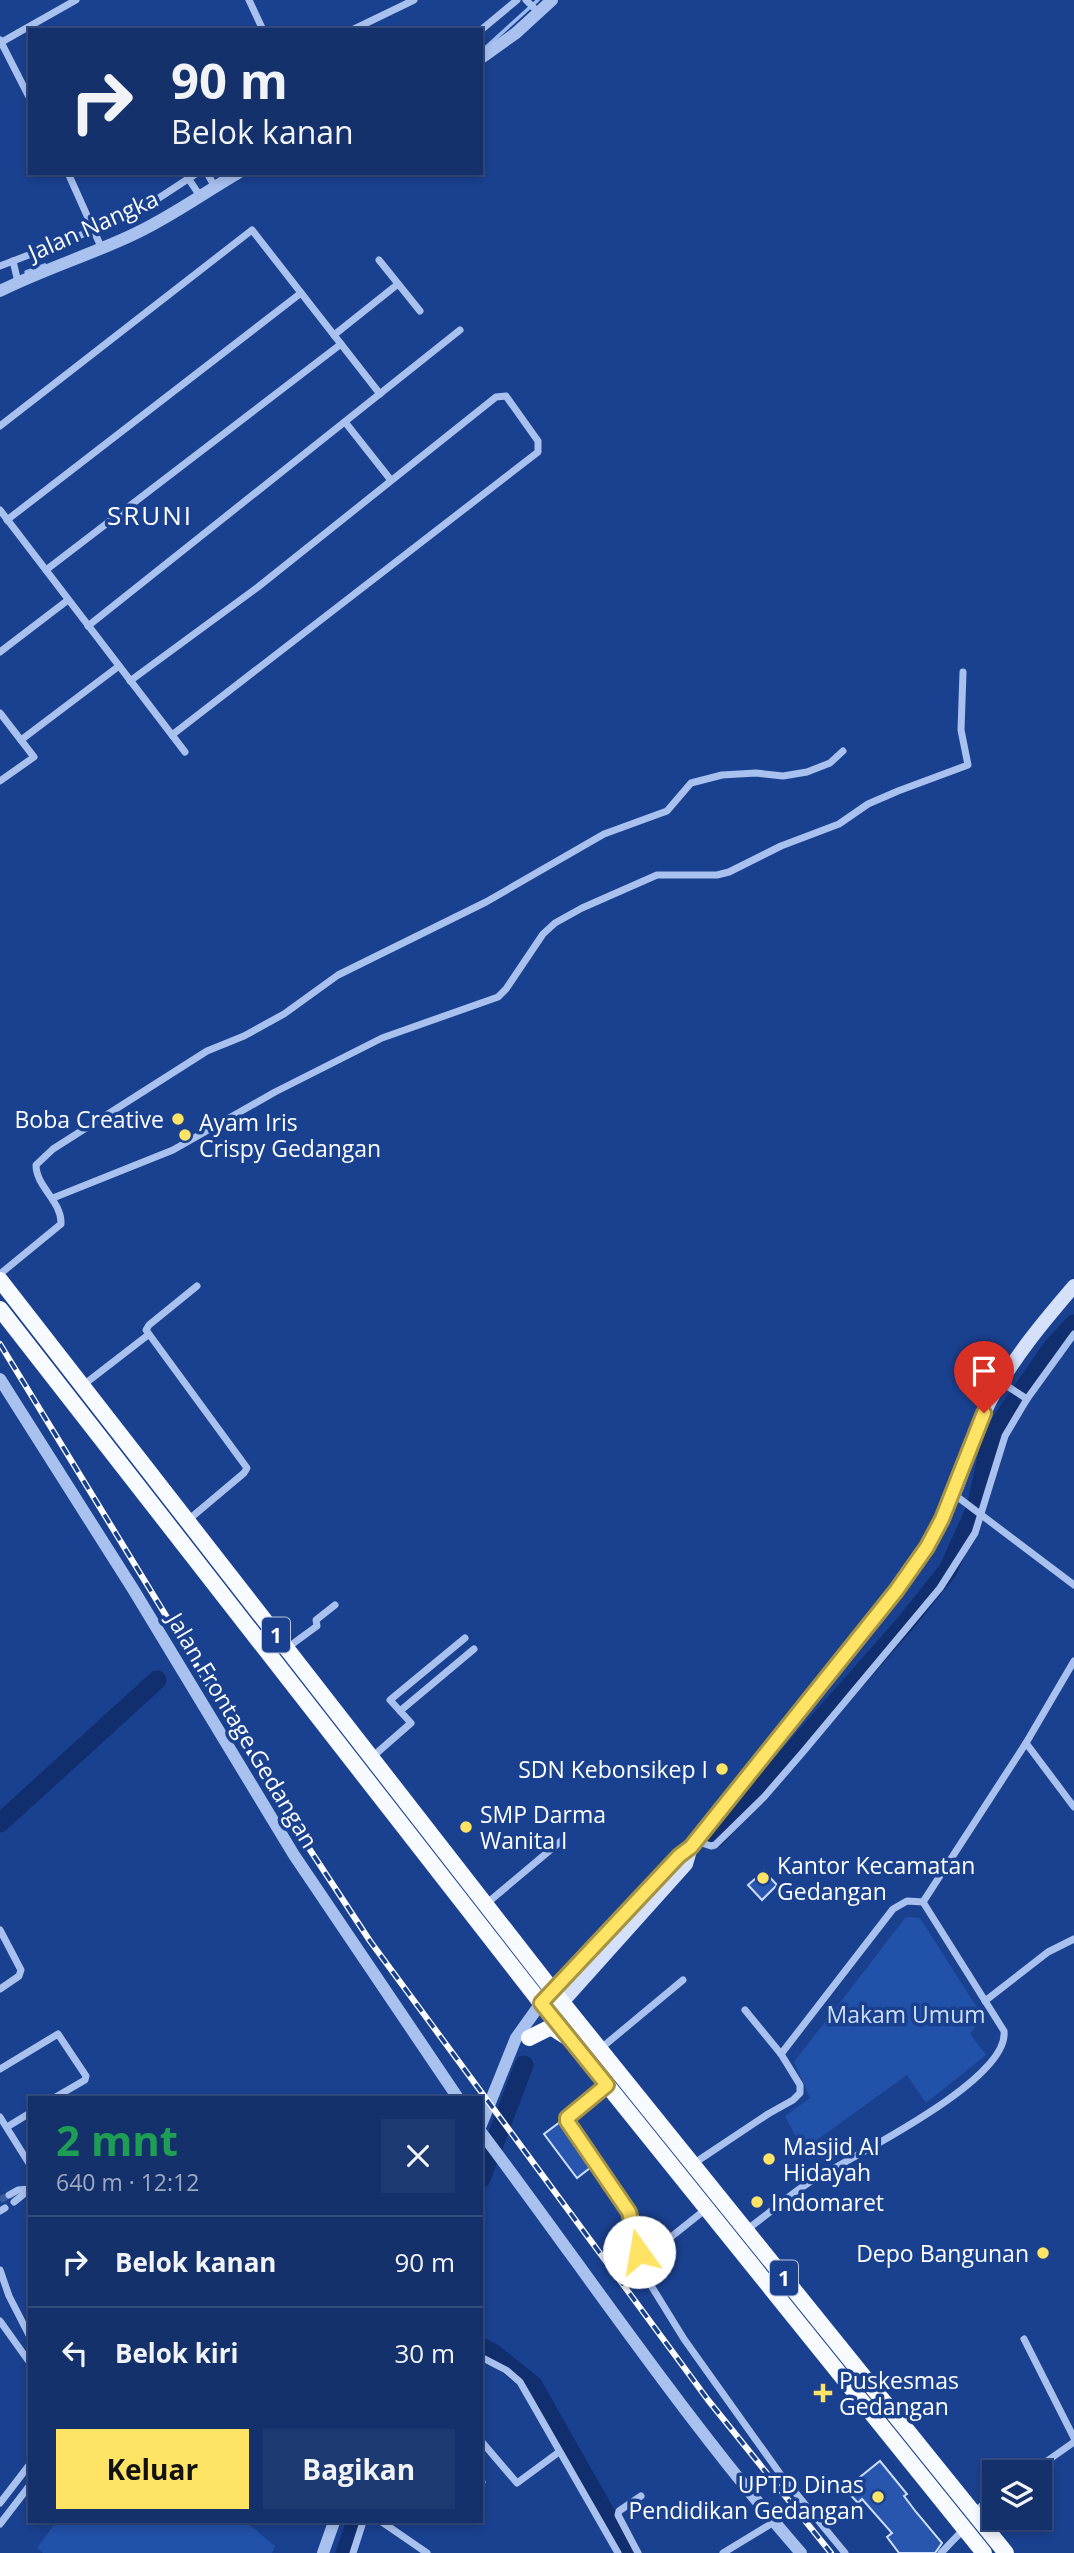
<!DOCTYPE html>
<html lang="id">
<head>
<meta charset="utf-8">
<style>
	:root { --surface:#14316c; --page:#1d3972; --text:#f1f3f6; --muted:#9da9c2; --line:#334c7f; --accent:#ffe365 }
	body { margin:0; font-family:"Open Sans",sans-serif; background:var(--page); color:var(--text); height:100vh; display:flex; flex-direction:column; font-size:26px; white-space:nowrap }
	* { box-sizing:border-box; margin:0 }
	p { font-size:23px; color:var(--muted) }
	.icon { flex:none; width:38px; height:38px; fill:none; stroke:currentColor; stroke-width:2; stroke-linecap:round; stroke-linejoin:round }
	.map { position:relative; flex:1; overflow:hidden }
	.panel { position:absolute; left:28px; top:2096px; width:455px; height:427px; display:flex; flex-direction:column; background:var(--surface); border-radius:0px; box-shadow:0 4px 10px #0003,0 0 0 2px var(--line) }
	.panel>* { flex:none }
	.hud { position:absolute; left:28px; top:28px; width:455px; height:147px; border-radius:0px; box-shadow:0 4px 10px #0003,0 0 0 2px var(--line); background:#14316c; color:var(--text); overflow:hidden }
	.tools { position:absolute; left:982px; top:2460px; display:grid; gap:14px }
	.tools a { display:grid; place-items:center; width:70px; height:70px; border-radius:0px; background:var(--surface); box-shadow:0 4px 10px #0003,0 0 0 2px var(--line); font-size:35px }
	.pin { position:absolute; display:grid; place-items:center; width:60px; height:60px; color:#fff; margin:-72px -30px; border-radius:50% 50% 50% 0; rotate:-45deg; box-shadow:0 0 7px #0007 }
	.pin .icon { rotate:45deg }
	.me { position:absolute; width:77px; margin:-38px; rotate:347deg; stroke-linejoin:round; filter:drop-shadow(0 0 5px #0008) }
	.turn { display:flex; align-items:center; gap:24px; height:147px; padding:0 28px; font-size:32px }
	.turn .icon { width:91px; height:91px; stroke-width:2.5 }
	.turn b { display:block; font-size:49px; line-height:60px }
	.round { display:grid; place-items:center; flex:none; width:74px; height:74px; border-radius:0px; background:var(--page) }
	.summary { display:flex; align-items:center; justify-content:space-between; height:119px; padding:0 28px }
	h1 { font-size:42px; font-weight:700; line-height:52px; color:#1e9e55 }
	.cta { display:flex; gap:14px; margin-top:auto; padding:14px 28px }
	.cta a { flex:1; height:80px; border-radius:0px; background:var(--accent); color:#111; font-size:28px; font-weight:700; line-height:80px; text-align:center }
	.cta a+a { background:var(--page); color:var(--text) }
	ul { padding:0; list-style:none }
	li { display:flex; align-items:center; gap:21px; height:91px; padding:0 28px; border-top:2px solid var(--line) }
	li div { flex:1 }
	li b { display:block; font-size:26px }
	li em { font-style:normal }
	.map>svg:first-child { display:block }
	.green { fill:#2251a9 }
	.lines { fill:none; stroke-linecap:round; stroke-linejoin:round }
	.stream { stroke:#9bbaf1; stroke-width:3.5 }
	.river { stroke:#112f6e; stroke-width:19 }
	.building { fill:#2856ae; stroke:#cedefa; stroke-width:2 }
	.minor-tunnel { stroke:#3c5ea1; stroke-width:7; stroke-dasharray:7 3.5; stroke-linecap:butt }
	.minor { stroke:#a8c1ef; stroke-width:7 }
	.tertiary { stroke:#a8c1ef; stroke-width:12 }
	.secondary { stroke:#d5e1fa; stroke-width:14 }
	.trunk { stroke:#f7faff; stroke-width:16 }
	.rail-casing { stroke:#fff; stroke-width:6 }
	.rail { stroke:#1a4190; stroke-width:3.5; stroke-dasharray:10; stroke-linecap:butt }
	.route-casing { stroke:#a69442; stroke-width:18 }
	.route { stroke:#ffe365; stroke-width:12 }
	.poi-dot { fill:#ffe365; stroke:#1a4190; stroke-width:2.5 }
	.labels { text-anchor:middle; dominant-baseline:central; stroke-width:7; stroke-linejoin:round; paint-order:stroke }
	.shield { fill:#1a4190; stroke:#bac6de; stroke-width:2 }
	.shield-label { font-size:21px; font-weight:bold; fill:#fff }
	.street-label { font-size:23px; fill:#fff; stroke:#1a4190 }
	.poi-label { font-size:23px; fill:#fff; stroke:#1a4190; text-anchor:start }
	.park-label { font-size:23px; fill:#cedefa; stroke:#1a4190 }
	.quarter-label { font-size:26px; letter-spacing:2px; fill:#fff; stroke:#1a4190 }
</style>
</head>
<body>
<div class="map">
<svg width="1074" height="2553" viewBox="0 0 1074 2553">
	<rect width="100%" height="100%" fill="#1a4190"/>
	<g class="green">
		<polygon points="906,1917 920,1918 983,2017 970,2034 986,2055 926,2103 907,2075 803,2150 785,2116 810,2098 794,2062"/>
		<polygon points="56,2522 246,2522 275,2546 272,2553 43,2553 37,2548"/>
	</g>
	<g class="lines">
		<g class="stream">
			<polyline points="485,48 538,0"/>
			<polyline points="26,272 45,265"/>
		</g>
		<g class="river">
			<polyline points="0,1823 157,1680"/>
			<polyline points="716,1838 904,1625 948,1570 976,1508 992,1435 1051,1349 1074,1324"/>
			<polyline points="481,2179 524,2065"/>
			<polyline points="481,2347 493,2353 533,2385 628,2553"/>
			<polyline points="345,2553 356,2522"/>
		</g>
	</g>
	<g class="building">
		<polygon points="764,1871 777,1885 762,1900 748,1885"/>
		<polygon points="560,2122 590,2168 577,2178 544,2134"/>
		<polygon points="880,2461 907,2494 904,2496 916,2512 942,2543 935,2553 899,2553 887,2537 892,2533 862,2499 858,2503 845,2489"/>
	</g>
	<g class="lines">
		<polyline class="minor-tunnel" points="0,2200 9,2195"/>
		<g class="minor">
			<polyline points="249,0 263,30"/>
			<polyline points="526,0 539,13"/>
			<polyline points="352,30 414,0"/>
			<polyline points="481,30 517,0"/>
			<polyline points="0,40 30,99"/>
			<polyline points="0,43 76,0"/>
			<polyline points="68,173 102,249"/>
			<polyline points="207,173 215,187"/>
			<polyline points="188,178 200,196"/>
			<polyline points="379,260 420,311"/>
			<polyline points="13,261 18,282"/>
			<polyline points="0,266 133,215 197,173"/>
			<polyline points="334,335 398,284"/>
			<polyline points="345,422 390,479"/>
			<polyline points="0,426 252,230 380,394"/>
			<polyline points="0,510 185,752"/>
			<polyline points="7,520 301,293"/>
			<polyline points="46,570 341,344"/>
			<polyline points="88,626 460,330"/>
			<polyline points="0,652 68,600"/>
			<polyline points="130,681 258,587 496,397 506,396 538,441 538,452 172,735"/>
			<polyline points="0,713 34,757 0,781"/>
			<polyline points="21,740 119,666"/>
			<polyline points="53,1198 173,1150 275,1092 382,1038 498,997 506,989 543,934 555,923 582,908 657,875 717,875 729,872 781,846 839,824 868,804 898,791 968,765 961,730 963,672"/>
			<path d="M 0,1274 L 61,1224 C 62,1201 36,1187 36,1165 L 53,1149 L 207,1051 L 244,1036 L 284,1014 L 338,975 L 486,902 L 604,834 L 667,811 L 691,783 L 722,775 L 756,773 L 783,776 L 807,772 L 830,763 L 843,751"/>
			<polyline points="1001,1382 1027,1399"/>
			<polyline points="82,1386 148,1335"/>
			<polyline points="955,1495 1074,1585"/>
			<polyline points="187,1521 244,1473 247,1468 146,1330 149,1325 197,1286"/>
			<polyline points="287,1648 317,1626 316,1620 335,1605"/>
			<polyline points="400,1711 474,1649"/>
			<polyline points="1026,1743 1074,1807"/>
			<polyline points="371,1758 411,1723 390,1700 465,1638"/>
			<polyline points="696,1841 711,1846 715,1845 764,1797 803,1752 940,1588 975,1533 1005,1436 1027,1399 1074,1334"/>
			<polyline points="923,1902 1026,1743 1074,1661"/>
			<polyline points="486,1904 561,1841"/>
			<polyline points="0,1930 21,1970 19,1976 0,1989"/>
			<polyline points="985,2001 1048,1952 1074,1939"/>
			<polyline points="600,2049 683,1980"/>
			<polyline points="781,2054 893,1909 907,1901 923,1902"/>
			<polyline points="0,2069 58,2034 86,2076 85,2080 54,2098"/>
			<polyline points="607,2085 567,2118 568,2125 629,2212 647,2279 684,2339 781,2475 845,2553"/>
			<polyline points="0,2117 30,2165"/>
			<polyline points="7,2127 30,2113"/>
			<polyline points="693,2164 768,2114 793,2100 800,2093 800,2085 781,2054 745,2010"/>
			<polyline points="9,2195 18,2190 30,2189"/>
			<polyline points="14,2202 30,2189"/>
			<polyline points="0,2211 5,2208"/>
			<path d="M 746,2230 C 768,2215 787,2196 810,2182 C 848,2158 1010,2081 1004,2031 L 923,1902"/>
			<polyline points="641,2261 706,2209"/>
			<polyline points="0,2270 9,2296 30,2337"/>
			<polyline points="0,2321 30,2363"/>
			<polyline points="1024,2339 1074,2438"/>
			<polyline points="481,2357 506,2370 520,2382 618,2553"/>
			<polyline points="482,2442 517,2483 559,2452"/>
			<polyline points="1030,2473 1074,2442"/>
			<polyline points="481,2481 482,2482"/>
			<polyline points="0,2503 30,2464"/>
			<polyline points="973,2512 994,2497"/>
			<polyline points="382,2522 427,2553"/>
			<polyline points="0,2524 30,2485"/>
			<polyline points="353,2553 363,2522"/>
			<polyline points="638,2553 618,2515 619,2511 641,2496"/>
			<polyline points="723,2553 774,2522"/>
			<polyline points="941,2553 964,2529"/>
		</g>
		<g class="tertiary">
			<polyline points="481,58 516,33 552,0"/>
			<path d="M 0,291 C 42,270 87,256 130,236 C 168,219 202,194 238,173"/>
			<polyline points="0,1379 133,1589 294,1855 458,2098"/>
			<polyline points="481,2125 516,2038 541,2003"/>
			<path d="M 481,2132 C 587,2273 685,2420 801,2553"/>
			<polyline points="323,2553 334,2522"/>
		</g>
		<g class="secondary">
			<path d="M 541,2003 L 679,1856 L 691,1847 L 896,1591 C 918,1560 939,1530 954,1494 C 967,1462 975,1430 991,1399 C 1013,1358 1044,1321 1074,1286"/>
			<polyline points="556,2009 686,1864 691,1847"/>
		</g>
		<g class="trunk">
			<polyline points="0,1280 553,1991 1006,2553"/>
			<polyline points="0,1309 541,2003 984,2553"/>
			<polyline points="529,2038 551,2027 565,2036"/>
		</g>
		<g class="rail-casing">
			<polyline id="rail" points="0,1344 297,1830 370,1941 708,2400 831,2553"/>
		</g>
		<use href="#rail" class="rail"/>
	</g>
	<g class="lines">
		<g class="route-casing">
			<polyline id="route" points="639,2252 629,2212 567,2121 567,2118 607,2085 541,2003 679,1856 691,1847 896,1591 927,1547 942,1519 984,1413"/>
		</g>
		<use href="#route" class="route"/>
	</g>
	<g class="poi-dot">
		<circle cx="178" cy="1119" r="7"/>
		<circle cx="185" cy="1135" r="7"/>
		<circle cx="722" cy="1769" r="7"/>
		<circle cx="466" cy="1827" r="7"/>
		<circle cx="763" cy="1878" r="7"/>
		<circle cx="769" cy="2159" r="7"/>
		<circle cx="757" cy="2202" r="7"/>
		<circle cx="1043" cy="2253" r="7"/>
		<path d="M819.5 2382.5h7v7h7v7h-7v7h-7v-7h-7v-7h7z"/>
		<circle cx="878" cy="2497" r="7"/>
	</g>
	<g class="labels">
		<g class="shield">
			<rect x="262" y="1617.5" width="28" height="35" rx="5"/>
			<rect x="770" y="2260.5" width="28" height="35" rx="5"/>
		</g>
		<g class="shield-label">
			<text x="276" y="1635">1</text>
			<text x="784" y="2278">1</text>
		</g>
		<g class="street-label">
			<text transform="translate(93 225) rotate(-24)">Jalan Nangka</text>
			<text transform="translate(243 1730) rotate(59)">Jalan Frontage Gedangan</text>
		</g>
		<g class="poi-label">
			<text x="164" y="1119" text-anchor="end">Boba Creative</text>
			<text x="199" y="1122">Ayam Iris<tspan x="199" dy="26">Crispy Gedangan</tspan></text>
			<text x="708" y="1769" text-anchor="end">SDN Kebonsikep I</text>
			<text x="480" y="1814">SMP Darma<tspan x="480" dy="26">Wanita I</tspan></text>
			<text x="777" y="1865">Kantor Kecamatan<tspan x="777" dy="26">Gedangan</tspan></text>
			<text x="783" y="2146">Masjid Al<tspan x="783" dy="26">Hidayah</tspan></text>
			<text x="771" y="2202">Indomaret</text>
			<text x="1029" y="2253" text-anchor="end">Depo Bangunan</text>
			<text x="839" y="2380">Puskesmas<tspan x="839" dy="26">Gedangan</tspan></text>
			<text x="864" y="2484" text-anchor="end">UPTD Dinas<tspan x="864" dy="26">Pendidikan Gedangan</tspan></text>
		</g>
		<g class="park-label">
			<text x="906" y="2014">Makam Umum</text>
		</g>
		<g class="quarter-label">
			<text x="150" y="515">SRUNI</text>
		</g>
	</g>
</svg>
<div class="tools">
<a><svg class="icon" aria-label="layers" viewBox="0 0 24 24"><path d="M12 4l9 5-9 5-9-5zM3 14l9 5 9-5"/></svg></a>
</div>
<div class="pin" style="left:984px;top:1413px;background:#d93025"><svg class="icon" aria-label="arrive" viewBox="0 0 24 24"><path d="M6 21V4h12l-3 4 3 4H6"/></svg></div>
<svg class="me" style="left:639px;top:2252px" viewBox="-20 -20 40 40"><circle r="19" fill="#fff"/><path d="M0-13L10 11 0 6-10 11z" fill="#ffe365"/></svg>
<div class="hud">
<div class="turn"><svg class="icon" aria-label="right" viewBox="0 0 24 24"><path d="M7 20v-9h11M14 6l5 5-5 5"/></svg><div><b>90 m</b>Belok kanan</div></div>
</div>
<section class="panel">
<div class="summary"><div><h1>2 mnt</h1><p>640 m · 12:12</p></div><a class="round"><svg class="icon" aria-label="close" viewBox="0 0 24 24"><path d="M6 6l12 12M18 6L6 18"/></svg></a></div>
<ul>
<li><svg class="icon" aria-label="right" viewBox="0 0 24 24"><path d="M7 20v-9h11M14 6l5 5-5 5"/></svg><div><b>Belok kanan</b></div><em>90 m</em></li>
<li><svg class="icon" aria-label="left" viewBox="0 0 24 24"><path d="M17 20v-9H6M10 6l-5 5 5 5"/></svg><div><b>Belok kiri</b></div><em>30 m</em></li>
</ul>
<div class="cta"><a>Keluar</a><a>Bagikan</a></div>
</section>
</div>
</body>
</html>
